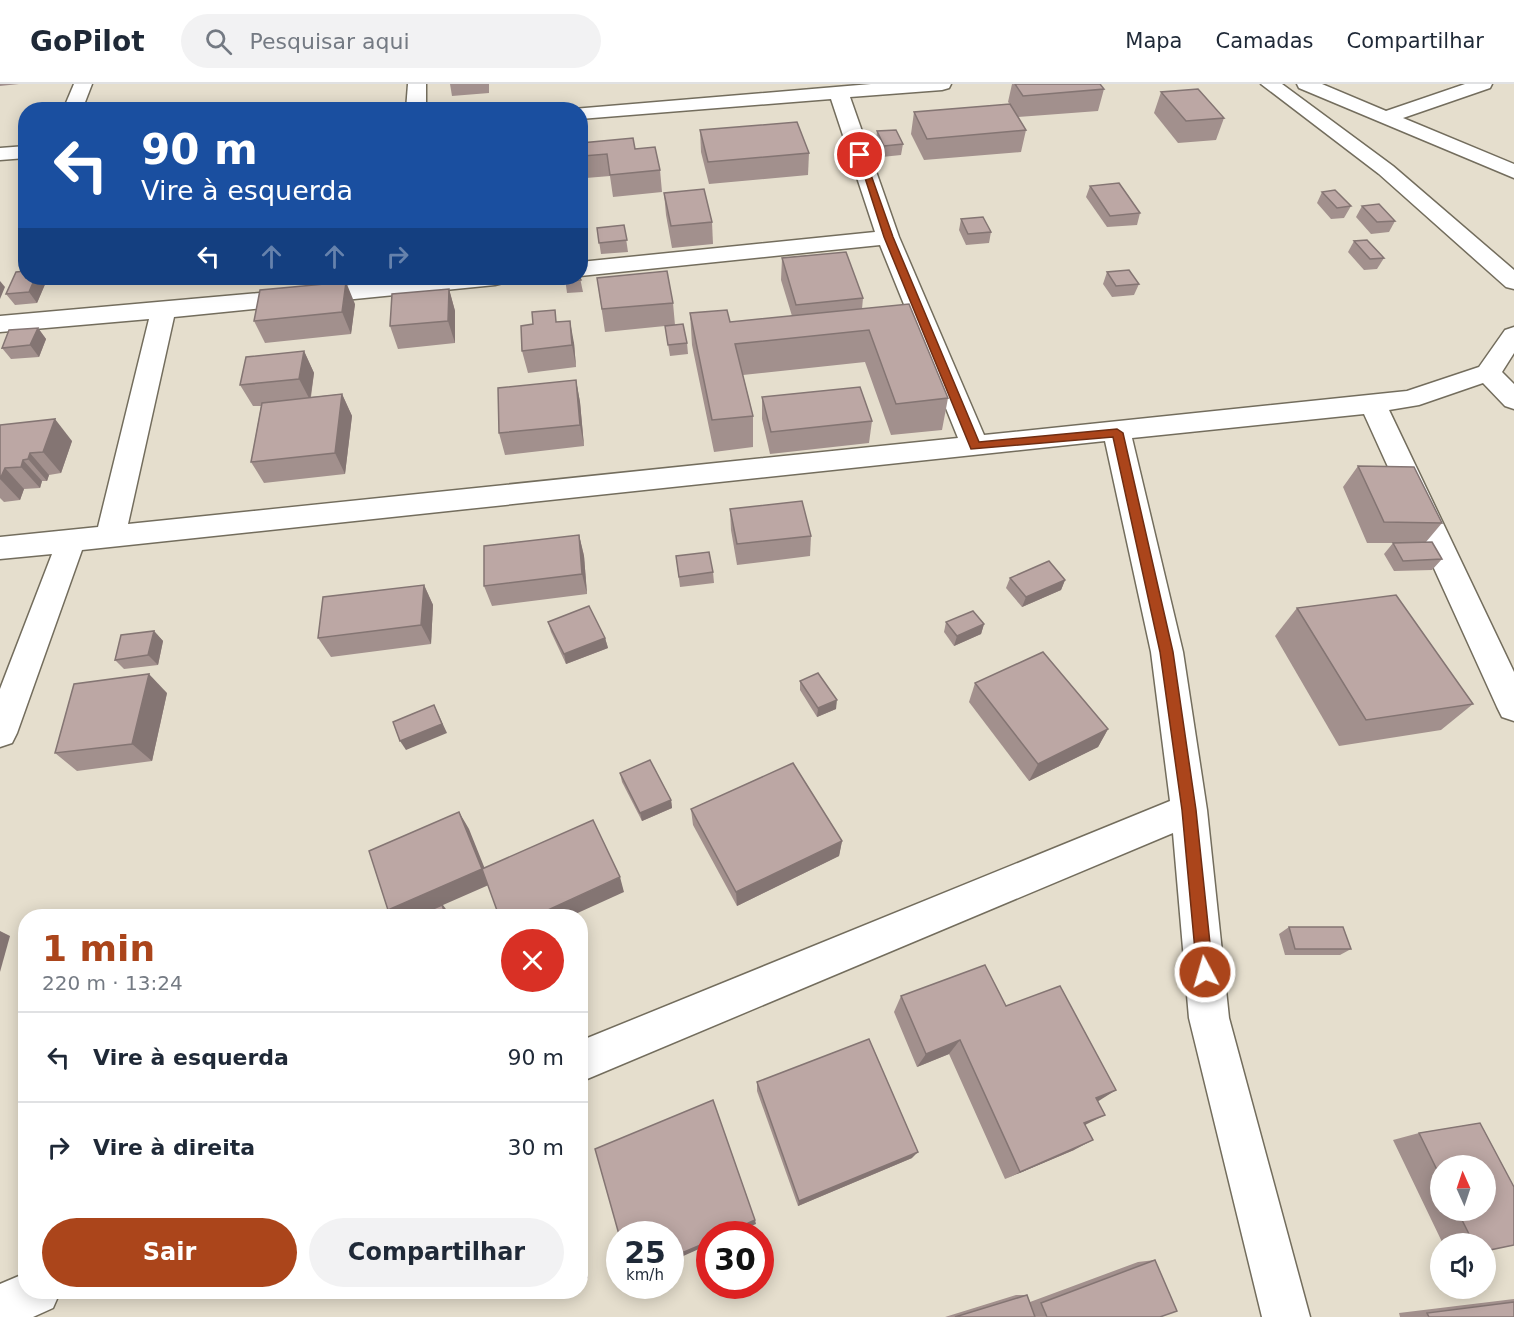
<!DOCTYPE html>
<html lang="pt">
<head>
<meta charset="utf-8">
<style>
	:root { --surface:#fff; --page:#f2f2f3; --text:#1f2937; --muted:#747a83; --line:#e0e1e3; --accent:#ab451b }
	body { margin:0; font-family:"DejaVu Sans",sans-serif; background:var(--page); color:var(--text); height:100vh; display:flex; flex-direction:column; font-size:22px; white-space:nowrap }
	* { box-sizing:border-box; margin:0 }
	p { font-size:20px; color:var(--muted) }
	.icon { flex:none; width:33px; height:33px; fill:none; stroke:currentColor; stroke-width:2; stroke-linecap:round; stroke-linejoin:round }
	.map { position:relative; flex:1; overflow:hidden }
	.sheet { position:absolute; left:18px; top:825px; width:570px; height:390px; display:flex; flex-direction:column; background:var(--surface); border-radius:24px; box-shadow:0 3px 15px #0003 }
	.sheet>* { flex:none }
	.guide { position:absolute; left:18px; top:18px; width:570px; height:183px; border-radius:24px; box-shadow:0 3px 15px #0003; background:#1a4fa0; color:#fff; overflow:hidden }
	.needle { width:39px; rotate:357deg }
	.controls { position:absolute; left:1430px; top:1071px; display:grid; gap:12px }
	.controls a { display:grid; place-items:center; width:66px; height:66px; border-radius:50%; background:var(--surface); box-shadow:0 3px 15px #0003; font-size:30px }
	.speed { position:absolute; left:606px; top:1137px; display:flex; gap:12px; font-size:30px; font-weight:700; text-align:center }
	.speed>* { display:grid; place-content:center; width:78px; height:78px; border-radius:50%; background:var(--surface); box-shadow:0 3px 15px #0003; line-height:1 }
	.speed small { font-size:15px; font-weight:400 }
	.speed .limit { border:9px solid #d22; background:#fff; color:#111 }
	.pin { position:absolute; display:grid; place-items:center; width:51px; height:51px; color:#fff; margin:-26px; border:3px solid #fff; border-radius:50%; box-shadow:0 2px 6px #0007 }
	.me { position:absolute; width:66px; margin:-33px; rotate:354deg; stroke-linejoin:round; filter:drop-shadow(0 0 4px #0008) }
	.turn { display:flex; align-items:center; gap:21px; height:126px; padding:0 24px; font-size:27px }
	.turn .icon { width:78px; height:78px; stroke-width:2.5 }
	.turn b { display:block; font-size:42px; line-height:51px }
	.lanes { display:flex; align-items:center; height:57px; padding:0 24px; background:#0003; justify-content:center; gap:30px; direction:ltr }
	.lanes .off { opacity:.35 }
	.round { display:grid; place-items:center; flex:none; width:63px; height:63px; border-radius:32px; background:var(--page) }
	.head { display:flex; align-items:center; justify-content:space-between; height:102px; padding:0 24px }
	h1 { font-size:36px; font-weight:600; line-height:45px; color:var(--accent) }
	.primary-button { display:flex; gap:12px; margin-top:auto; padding:12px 24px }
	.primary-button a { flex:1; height:69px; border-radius:36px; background:var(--accent); color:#fff; font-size:24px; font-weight:600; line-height:69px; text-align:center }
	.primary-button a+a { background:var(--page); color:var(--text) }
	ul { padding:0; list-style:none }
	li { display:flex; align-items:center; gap:18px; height:90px; padding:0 24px; border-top:2px solid var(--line) }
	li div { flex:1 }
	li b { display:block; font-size:22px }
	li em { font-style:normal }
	header { display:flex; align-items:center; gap:36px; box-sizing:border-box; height:84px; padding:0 30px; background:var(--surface); border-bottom:2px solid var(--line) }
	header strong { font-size:28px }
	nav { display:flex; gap:33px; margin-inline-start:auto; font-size:21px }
	.search { width:420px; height:54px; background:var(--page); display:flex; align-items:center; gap:15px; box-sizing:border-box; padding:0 21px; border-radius:33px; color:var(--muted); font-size:22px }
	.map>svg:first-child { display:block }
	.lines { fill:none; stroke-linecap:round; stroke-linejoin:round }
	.minor-casing { stroke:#736d5d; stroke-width:3 }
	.minor { fill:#fff; fill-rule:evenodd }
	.wall { fill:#a2908d; fill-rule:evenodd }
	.shaded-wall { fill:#847573 }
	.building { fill:#bca7a4; stroke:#847573; stroke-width:1.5 }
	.route { fill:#ab451b; stroke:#6f2d12; stroke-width:1.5 }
</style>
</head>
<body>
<header>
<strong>GoPilot</strong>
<div class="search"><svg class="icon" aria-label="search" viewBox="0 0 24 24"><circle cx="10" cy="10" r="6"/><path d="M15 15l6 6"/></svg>Pesquisar aqui</div>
<nav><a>Mapa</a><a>Camadas</a><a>Compartilhar</a></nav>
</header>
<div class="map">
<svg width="1514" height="1233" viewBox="0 0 1514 1233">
	<rect width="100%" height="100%" fill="#e5decd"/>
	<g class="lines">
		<g class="minor-casing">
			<g id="minor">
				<polygon points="74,0 92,0 82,26 63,26"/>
				<polygon points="408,0 426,0 426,26 406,26"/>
				<polygon points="871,0 951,0 949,4 942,6 850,13 899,153 984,351 1407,307 1479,283 1505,246 1514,243 1514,269 1502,288 1514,300 1514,325 1505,322 1483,299 1419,321 1389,326 1514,588 1514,637 1502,633 1497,623 1364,330 1132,354 1183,568 1207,726 1229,934 1310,1233 1262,1233 1189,934 1173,749 580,998 580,957 1170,717 1151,568 1105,357 82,466 17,649 12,659 0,663 0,605 52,470 0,475 0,453 98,443 149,235 0,248 0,232 429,194 507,194 503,199 495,201 174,233 128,440 958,354 880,161 580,192 580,178 875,148 831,15 580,35 580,26 573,25"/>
				<polygon points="1261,0 1282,0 1393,82 1514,186 1514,205 1506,203 1379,90"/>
				<polygon points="1297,0 1322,0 1386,27 1465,0 1492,0 1490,4 1403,34 1514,80 1514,94 1299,4"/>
				<polygon points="26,62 26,74 0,76 0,64"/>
				<polygon points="26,1189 26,1208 60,1208 53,1224 33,1233 0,1233 0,1200"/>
			</g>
		</g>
		<use href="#minor" class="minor"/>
	</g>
	<g class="wall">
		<polygon points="0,0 19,0 0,2"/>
		<polygon points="450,0 489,0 489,9 452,12"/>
		<polygon points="1012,0 1100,0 1104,5 1098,27 1018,33 1026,46 1021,68 924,76 911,50 914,28 1010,20 1008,18"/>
		<polygon points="1161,8 1224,34 1216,56 1178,59 1154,29"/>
		<polygon points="700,46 809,69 808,91 709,100 701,68"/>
		<polygon points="877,47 903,60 901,71 882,73 876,58"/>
		<polygon points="581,59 635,65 660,86 662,108 613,113 610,92 586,94"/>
		<polygon points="1090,102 1140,129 1137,141 1107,143 1086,113"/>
		<polygon points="1322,108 1351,122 1344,134 1331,135 1317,119"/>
		<polygon points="664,109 712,138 713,160 672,164 666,131"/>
		<polygon points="1362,122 1395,137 1389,148 1371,150 1356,133"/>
		<polygon points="961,135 991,148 989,159 966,161 959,146"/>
		<polygon points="624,141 628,168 601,170 597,144"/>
		<polygon points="1354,157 1384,174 1377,185 1364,186 1348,168"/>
		<polygon points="782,174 863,214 862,225 948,314 942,346 891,351 865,278 743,291 753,332 753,363 714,368 692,261 690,229 730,238 792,232 781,196"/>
		<polygon points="1107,188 1139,200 1134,211 1112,213 1103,200"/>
		<polygon points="565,194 580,194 583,208 567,209"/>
		<polygon points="597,194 673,219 675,241 687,259 688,270 670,272 665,242 605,248"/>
		<polygon points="46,198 37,219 15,221 6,210"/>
		<polygon points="449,205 455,227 455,259 398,265 390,242"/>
		<polygon points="355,220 351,250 265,259 254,237"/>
		<polygon points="558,238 574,259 576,283 528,289 522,267"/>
		<polygon points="38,244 46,255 39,273 11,275 2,264"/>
		<polygon points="304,267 314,289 311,313 342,310 352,332 345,390 264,399 251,378 261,322 253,322 240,301"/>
		<polygon points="576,296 580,318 584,362 505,371 499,349"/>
		<polygon points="762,313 872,337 869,359 770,370 762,335"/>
		<polygon points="0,341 72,357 61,389 49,391 47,397 42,397 40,404 24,405 20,416 4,418 0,414"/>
		<polygon points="1358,382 1442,439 1426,458 1442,475 1432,486 1394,487 1384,470 1393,459 1367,459 1343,403"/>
		<polygon points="730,425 811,452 810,472 737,481 731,446"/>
		<polygon points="579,451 584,472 587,510 492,522 484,502"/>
		<polygon points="676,472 713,488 714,499 680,503"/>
		<polygon points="1010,494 1065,496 1061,506 1022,523 1006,504"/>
		<polygon points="424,501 433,521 431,560 331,573 318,554"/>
		<polygon points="1297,524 1473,620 1441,646 1339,662 1275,552"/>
		<polygon points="548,538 605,554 608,564 566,580 551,548"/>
		<polygon points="946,538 984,540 981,550 954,562 944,548"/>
		<polygon points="154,547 163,557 158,581 124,585 115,576"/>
		<polygon points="800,597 836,625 817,633 800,606"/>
		<polygon points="975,599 1108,645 1098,663 1029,697 969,618"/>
		<polygon points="167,609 152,677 77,687 55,669"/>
		<polygon points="620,689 671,716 672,724 642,737 622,698"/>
		<polygon points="691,725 842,757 839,772 737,822 693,741"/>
		<polygon points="1289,843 1351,865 1340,871 1285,871 1279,850"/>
		<polygon points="901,912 1006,922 1116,1006 1097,1017 1074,1066 1005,1095 949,970 917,983 894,928"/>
		<polygon points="757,998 912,1074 798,1122 757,1007"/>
		<path d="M 1480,1039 L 1514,1103 L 1514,1161 L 1485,1167 L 1485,1160 L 1443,1160 L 1393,1056 L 1419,1049 ZM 1440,1082 L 1485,1082 L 1485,1126 L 1440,1126 Z"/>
		<polygon points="1155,1176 1160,1233 945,1233 1016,1211 1027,1211 1030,1218 1138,1178"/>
		<polygon points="1514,1215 1514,1233 1400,1233 1399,1229"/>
	</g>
	<g class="shaded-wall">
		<polygon points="35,194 43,194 46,198 37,219 29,208"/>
		<polygon points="0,197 5,203 0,215"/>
		<polygon points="346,198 355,220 351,250 342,228"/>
		<polygon points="449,205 455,227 455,259 448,237"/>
		<polygon points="570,237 574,259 576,283 572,261"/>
		<polygon points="38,244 46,255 39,273 30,261"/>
		<polygon points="304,267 314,289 310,316 299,295"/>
		<polygon points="576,296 580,318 584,362 580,341"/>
		<polygon points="342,310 352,332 345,390 335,369"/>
		<polygon points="55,335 72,357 61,389 43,368"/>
		<polygon points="30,369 49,391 47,397 28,375"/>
		<polygon points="23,376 42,397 40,404 21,383"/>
		<polygon points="5,384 24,405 20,416 0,395"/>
		<polygon points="579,451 584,472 587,510 582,490"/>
		<polygon points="1065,496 1061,506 1022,523 1026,513"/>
		<polygon points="424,501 433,521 431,560 421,541"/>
		<polygon points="984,540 981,550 954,562 957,552"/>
		<polygon points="154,547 163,557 158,581 148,571"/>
		<polygon points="605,554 608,564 566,580 564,570"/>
		<polygon points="149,590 167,609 152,677 132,660"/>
		<polygon points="837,616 836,625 817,633 818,624"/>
		<polygon points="434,621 447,649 406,666 400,657"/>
		<polygon points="1108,645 1098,663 1029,697 1038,680"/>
		<polygon points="671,716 672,724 642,737 640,729"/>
		<polygon points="459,728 469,745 491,800 443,821 451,832 393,832 388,826"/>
		<polygon points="842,757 839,772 737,822 736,808"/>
		<polygon points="620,793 624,808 571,832 535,832"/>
		<polygon points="0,847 10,852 0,888"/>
		<polygon points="960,956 949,970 917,983 926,970"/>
		<polygon points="1116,1006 1097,1018 1096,1014"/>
		<polygon points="1105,1031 1085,1041 1084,1039"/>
		<polygon points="1093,1056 1074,1066 1005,1095 1020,1088"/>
		<polygon points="918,1068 912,1074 798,1122 799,1117"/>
		<polygon points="755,1136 756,1140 732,1150 724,1150"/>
		<polygon points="710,1157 710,1160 670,1178 670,1174"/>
		<polygon points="580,1165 588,1194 580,1197"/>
	</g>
	<g class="building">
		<polygon points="1015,0 1100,0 1104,5 1023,12"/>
		<polygon points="1198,5 1224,34 1186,37 1161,8"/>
		<polygon points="1010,20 1026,46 927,55 914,28"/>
		<polygon points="797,38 809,69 708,78 700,46"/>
		<polygon points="896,46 903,60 884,62 877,47"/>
		<polygon points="633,54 635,65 655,63 660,86 610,91 607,70 583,72 581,59"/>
		<polygon points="1119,99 1140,129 1110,132 1090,102"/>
		<polygon points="704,105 712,138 671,142 664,109"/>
		<polygon points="1335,106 1351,122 1337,124 1322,108"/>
		<polygon points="1379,120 1395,137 1377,138 1362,122"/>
		<polygon points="983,133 991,148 968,150 961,135"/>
		<polygon points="624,141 627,156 599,159 597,144"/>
		<polygon points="1367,156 1384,174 1370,175 1354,157"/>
		<polygon points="846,168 863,214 796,221 782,174"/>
		<polygon points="1129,186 1139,200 1116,202 1107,188"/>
		<polygon points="26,187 26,194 35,194 29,208 6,210 16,188"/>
		<polygon points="667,187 673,219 602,225 597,194"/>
		<polygon points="565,194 580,194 581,196 565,198"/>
		<polygon points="346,198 342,228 254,237 260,206"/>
		<polygon points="449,205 448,237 390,242 392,210"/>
		<polygon points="909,220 948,314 896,320 869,246 735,260 753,332 712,336 690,229 727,226 730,238"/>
		<polygon points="555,226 556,238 570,237 572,261 522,267 521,242 533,240 532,228"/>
		<polygon points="683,240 687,259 668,261 665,242"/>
		<polygon points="38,244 30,261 2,264 9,246"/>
		<polygon points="304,267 299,295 240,301 246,273"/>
		<polygon points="576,296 580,341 499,349 498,304"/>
		<polygon points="860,303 872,337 771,348 762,313"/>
		<polygon points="342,310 335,369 251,378 262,319"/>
		<polygon points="55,335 43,368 30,369 28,375 23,376 21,383 5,384 0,395 0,341"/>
		<polygon points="1358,382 1414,383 1442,439 1384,438"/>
		<polygon points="802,417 811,452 737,460 730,425"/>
		<polygon points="579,451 582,490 484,502 484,462"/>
		<polygon points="1432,458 1442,475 1403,477 1393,459"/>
		<polygon points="709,468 713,488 679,493 676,472"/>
		<polygon points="1049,477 1065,496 1026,513 1010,494"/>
		<polygon points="424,501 421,541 318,554 323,513"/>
		<polygon points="1396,511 1473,620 1366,636 1297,524"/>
		<polygon points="589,522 605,554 564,570 548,538"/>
		<polygon points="973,527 984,540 957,552 946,538"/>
		<polygon points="154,547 148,571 115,576 121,551"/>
		<polygon points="1043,568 1108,645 1038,680 975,599"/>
		<polygon points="818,589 837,616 818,624 800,597"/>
		<polygon points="149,590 132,660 55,669 74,600"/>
		<polygon points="434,621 442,640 400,657 393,638"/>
		<polygon points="650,676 671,716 640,729 620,689"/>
		<polygon points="793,679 842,757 736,808 691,725"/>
		<polygon points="459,728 482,785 388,826 369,767"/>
		<polygon points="593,736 620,793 535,832 499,832 482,785"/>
		<polygon points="442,821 446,832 417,832"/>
		<polygon points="1289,843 1343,843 1351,865 1295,865"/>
		<polygon points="985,881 1006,922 1060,902 1116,1006 1096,1014 1105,1031 1084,1039 1093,1056 1020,1088 960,956 926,970 901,912"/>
		<polygon points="869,955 918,1068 799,1117 757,998"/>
		<polygon points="713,1016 755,1136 724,1150 710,1150 710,1157 670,1174 670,1150 620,1150 620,1154 595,1065"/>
		<polygon points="1480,1039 1514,1103 1514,1161 1485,1167 1485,1160 1474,1160 1457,1126 1485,1126 1485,1082 1440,1082 1440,1092 1419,1049"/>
		<polygon points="1155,1176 1177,1227 1160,1233 1047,1233 1041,1219"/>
		<polygon points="580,1180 584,1193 580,1195"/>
		<polygon points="1027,1211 1035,1233 955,1233"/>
		<polygon points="1514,1218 1514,1233 1429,1233 1427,1229"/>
	</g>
	<polygon class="route" points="857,69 864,71 893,153 979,358 1117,345 1123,349 1173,568 1196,726 1213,888 1211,893 1205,896 1199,893 1197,888 1182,726 1160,568 1113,353 971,365 884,153"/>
</svg>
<div class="controls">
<a><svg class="needle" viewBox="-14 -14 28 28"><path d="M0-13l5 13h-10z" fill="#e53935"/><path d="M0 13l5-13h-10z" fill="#747a83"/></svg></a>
<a><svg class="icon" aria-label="sound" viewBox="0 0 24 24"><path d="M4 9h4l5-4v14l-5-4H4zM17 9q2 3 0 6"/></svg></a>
</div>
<div class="speed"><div>25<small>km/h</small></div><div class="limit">30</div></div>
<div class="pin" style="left:860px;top:71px;background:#d93025"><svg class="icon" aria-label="arrive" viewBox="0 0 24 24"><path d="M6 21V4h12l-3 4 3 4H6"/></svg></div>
<svg class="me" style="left:1205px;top:888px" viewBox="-20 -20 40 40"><circle r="17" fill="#ab451b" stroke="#fff" stroke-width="3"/><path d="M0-11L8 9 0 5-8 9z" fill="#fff"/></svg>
<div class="guide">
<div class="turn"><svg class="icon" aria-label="left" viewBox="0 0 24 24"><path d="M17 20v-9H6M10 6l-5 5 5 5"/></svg><div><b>90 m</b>Vire à esquerda</div></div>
<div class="lanes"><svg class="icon" aria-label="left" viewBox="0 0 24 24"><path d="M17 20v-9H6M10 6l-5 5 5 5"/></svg><svg class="icon off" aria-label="ahead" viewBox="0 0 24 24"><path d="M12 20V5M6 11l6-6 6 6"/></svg><svg class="icon off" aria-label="ahead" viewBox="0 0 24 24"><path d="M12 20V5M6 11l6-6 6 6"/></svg><svg class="icon off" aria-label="right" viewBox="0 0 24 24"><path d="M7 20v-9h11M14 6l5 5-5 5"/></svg></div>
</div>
<section class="sheet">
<div class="head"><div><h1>1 min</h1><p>220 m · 13:24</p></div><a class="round" style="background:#d93025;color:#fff"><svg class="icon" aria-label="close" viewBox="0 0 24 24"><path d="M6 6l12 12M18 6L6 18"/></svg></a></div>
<ul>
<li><svg class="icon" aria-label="left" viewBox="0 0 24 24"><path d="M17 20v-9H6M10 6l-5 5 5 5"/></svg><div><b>Vire à esquerda</b></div><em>90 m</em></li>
<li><svg class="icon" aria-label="right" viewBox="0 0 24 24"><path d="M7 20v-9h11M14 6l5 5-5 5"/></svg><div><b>Vire à direita</b></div><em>30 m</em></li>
</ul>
<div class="primary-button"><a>Sair</a><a>Compartilhar</a></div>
</section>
</div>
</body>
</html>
